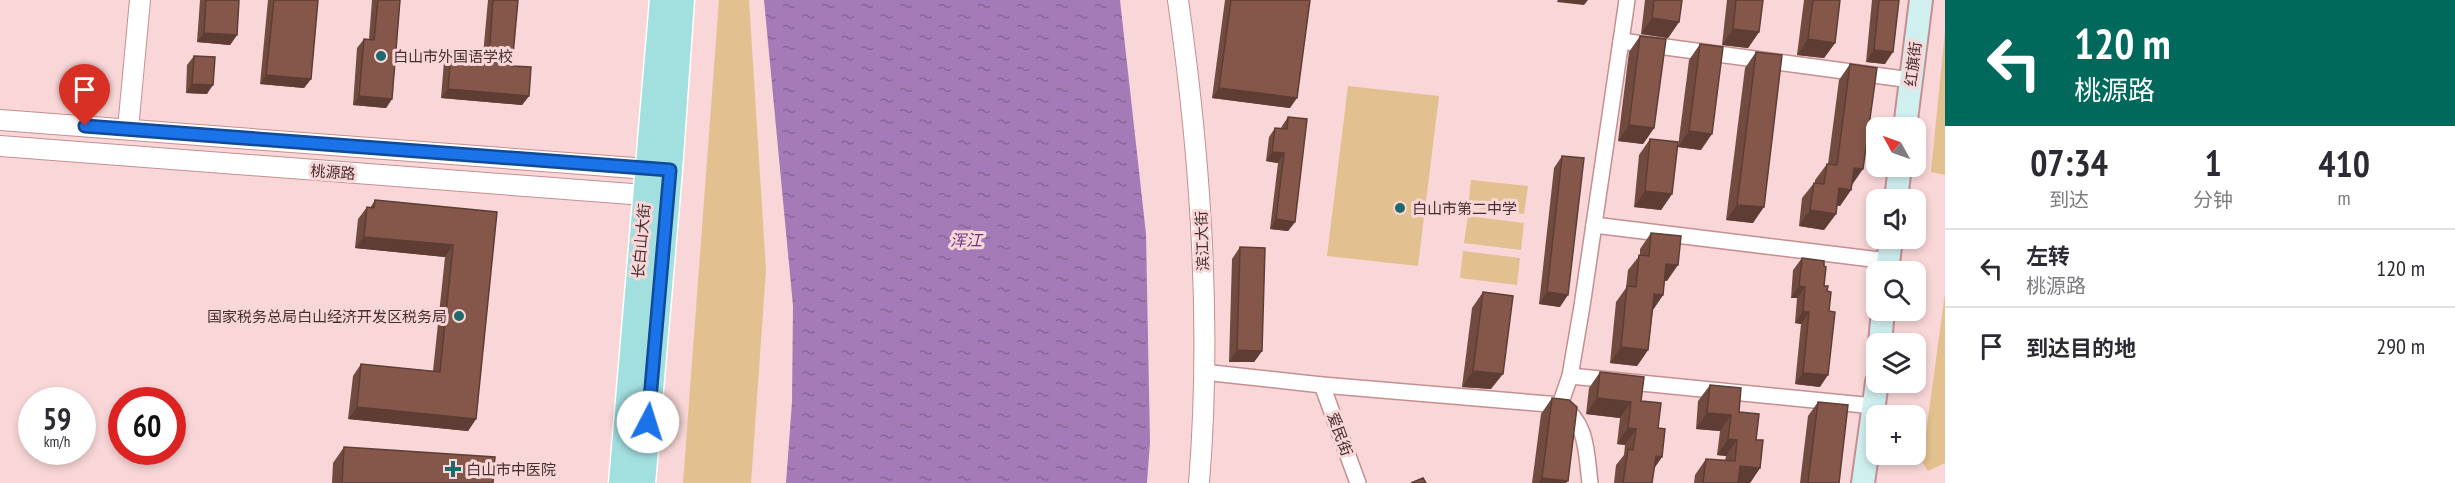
<!DOCTYPE html>
<html lang="zh">
<head>
<meta charset="utf-8">
<style>
	:root { --surface:#fff; --page:#f7f7f7; --text:#2b2b33; --muted:#7c7c81; --line:#e1e1e2 }
	body { margin:0; font-family:"PT Sans Narrow","Noto Sans SC",sans-serif; background:var(--page); color:var(--text); height:100vh; display:flex; flex-direction:column; font-size:22px; white-space:nowrap }
	* { box-sizing:border-box; margin:0 }
	p { font-size:20px; color:var(--muted) }
	.icon { flex:none; width:33px; height:33px; fill:none; stroke:currentColor; stroke-width:2; stroke-linecap:round; stroke-linejoin:round }
	.map { position:relative; flex:1; overflow:hidden }
	.drawer { display:flex; flex-direction:column; background:var(--surface); width:510px }
	.drawer>* { flex:none }
	.guide { background:#00695c; color:#fff; overflow:hidden }
	.needle { width:39px; rotate:310deg }
	.buttons { position:absolute; left:1866px; top:117px; display:grid; gap:12px }
	.buttons a { display:grid; place-items:center; width:60px; height:60px; border-radius:12px; background:var(--surface); box-shadow:0 3px 9px #0003; font-size:30px }
	.speed { position:absolute; left:18px; top:387px; display:flex; gap:12px; font-size:30px; font-weight:700; text-align:center }
	.speed>* { display:grid; place-content:center; width:78px; height:78px; border-radius:50%; background:var(--surface); box-shadow:0 3px 9px #0003; line-height:1 }
	.speed small { font-size:15px; font-weight:400 }
	.speed .limit { border:9px solid #d22; background:#fff; color:#111 }
	.pin { position:absolute; display:grid; place-items:center; width:51px; height:51px; color:#fff; margin:-62px -26px; border-radius:50% 50% 50% 0; rotate:-45deg; box-shadow:0 0 6px #0007 }
	.pin .icon { rotate:45deg }
	.me { position:absolute; width:66px; margin:-33px; rotate:5deg; stroke-linejoin:round; filter:drop-shadow(0 0 4px #0008) }
	.turn { display:flex; align-items:center; gap:21px; height:126px; padding:0 30px; font-size:27px }
	.turn .icon { width:78px; height:78px; stroke-width:2.5 }
	.turn b { display:block; font-size:42px; line-height:51px }
	.eta { display:flex; justify-content:space-evenly; align-items:center; height:102px; text-align:center }
	.eta b { font-size:36px; font-weight:700; line-height:42px }
	ul { padding:0; list-style:none }
	li { display:flex; align-items:center; gap:18px; height:78px; padding:0 30px; border-top:2px solid var(--line) }
	li div { flex:1 }
	li b { display:block; font-size:22px }
	li em { font-style:normal }
	main { display:flex; flex:1; min-height:0 }
	.map>svg:first-child { display:block }
	.park { fill:#e3c08f }
	.water { fill:url(#water-ripples) }
	.lines { fill:none; stroke-linecap:round; stroke-linejoin:round }
	.minor-casing { stroke:#c58f92; stroke-width:18 }
	.tertiary-casing { stroke:#c58f92; stroke-width:22 }
	.secondary-casing { stroke:#c58f92; stroke-width:26 }
	.primary-casing { stroke:#fff; stroke-width:27 }
	.minor { stroke:#fff; stroke-width:15 }
	.tertiary { stroke:#fff; stroke-width:20 }
	.secondary { stroke:#d0efef; stroke-width:22 }
	.primary { stroke:#a2dfdf; stroke-width:24 }
	.wall { fill:#724b40 }
	.shaded-wall { fill:#5d3d34 }
	.building { fill:#85574b; stroke:#5d3d34; stroke-width:1.5 }
	.route-casing { stroke:#114b97; stroke-width:15 }
	.route { stroke:#1a73e8; stroke-width:10 }
	.poi-dot { fill:#1e6a6a; stroke:#f9d6d7; stroke-width:2 }
	.labels { text-anchor:middle; dominant-baseline:central; stroke-width:6; stroke-linejoin:round; paint-order:stroke }
	.poi-label { font-size:15px; fill:#442e2f; stroke:#f9d6d7; text-anchor:start }
	.street-label { font-size:15px; fill:#442e2f; stroke:#f9d6d7 }
	.water-label { font-size:16px; font-style:italic; fill:#6b3681; stroke:#f9d6d7 }
</style>
</head>
<body>
<main>
<div class="map">
<svg width="1945" height="483" viewBox="0 0 1945 483">
	<defs>
		<pattern id="water-ripples" width="26" height="14" patternUnits="userSpaceOnUse" patternTransform="scale(1.5)"><rect width="26" height="14" fill="#a47bb7"/><path d="M2 4q2-2 4 0t4 0M15 11q2-2 4 0t4 0" fill="none" stroke="#876595"/></pattern>
	</defs>
	<rect width="100%" height="100%" fill="#f9d6d7"/>
	<g class="park">
		<polygon points="719,0 749,0 766,270 751,483 683,483"/>
		<polygon points="1945,30 1945,175 1931,172"/>
		<polygon points="1348,86 1439,96 1418,266 1327,256"/>
		<polygon points="1471,180 1528,186 1524,214 1468,207"/>
		<polygon points="1468,216 1524,223 1521,250 1464,243"/>
		<polygon points="1463,251 1520,258 1517,285 1460,278"/>
		<polygon points="1945,293 1945,463 1928,471 1922,462"/>
	</g>
	<polygon class="water" points="764,0 1120,0 1146,234 1150,442 1147,483 786,483 792,402 793,306"/>
	<g class="lines">
		<g class="minor-casing">
			<g id="minor">
				<polyline points="1621,41 1911,80"/>
				<polyline points="1594,225 1888,261"/>
				<polyline points="1203,372 1322,385 1560,405"/>
				<polyline points="1570,376 1874,406"/>
				<polyline points="1322,385 1358,483"/>
				<path d="M 1590,483 C 1586,452 1588,423 1560,405 L 1570,376 L 1582,306 L 1627,0"/>
			</g>
		</g>
		<g class="tertiary-casing">
			<g id="tertiary">
				<path d="M 1178,0 C 1201,160 1212,322 1199,483"/>
				<polyline points="0,120 661,170"/>
				<polyline points="128,129 140,0"/>
				<polyline points="0,146 658,196"/>
			</g>
		</g>
		<g class="secondary-casing">
			<g id="secondary">
				<polyline points="1905,128 1921,0"/>
				<polyline points="1896,200 1900,166"/>
				<polyline points="1887,272 1891,238"/>
				<polyline points="1880,344 1883,310"/>
				<polyline points="1863,483 1877,382"/>
			</g>
		</g>
		<g class="primary-casing">
			<g id="primary">
				<polyline points="621,483 662,0"/>
				<polyline points="643,483 670,170 682,0"/>
			</g>
		</g>
		<use href="#minor" class="minor"/>
		<use href="#tertiary" class="tertiary"/>
		<use href="#secondary" class="secondary"/>
		<use href="#primary" class="primary"/>
	</g>
	<g class="wall">
		<polygon points="200,0 239,0 237,35 230,45 197,42"/>
		<polygon points="268,0 318,0 311,79 304,88 260,84"/>
		<polygon points="372,0 400,0 392,99 386,108 353,105 357,48 364,39 369,39"/>
		<polygon points="488,0 518,0 512,66 529,96 522,105 441,98 444,61 451,52 483,55"/>
		<polygon points="1225,0 1310,0 1290,108 1212,98"/>
		<polygon points="1645,0 1682,0 1679,22 1668,38 1641,34"/>
		<polygon points="1727,0 1763,0 1759,32 1748,48 1722,45"/>
		<polygon points="1804,0 1840,0 1835,43 1824,58 1797,55"/>
		<polygon points="1872,0 1899,0 1885,64 1866,62"/>
		<polygon points="1640,36 1654,128 1643,144 1618,141 1629,52"/>
		<polygon points="1700,44 1701,150 1678,147 1689,60"/>
		<polygon points="1756,52 1753,223 1726,220 1745,68"/>
		<polygon points="194,56 207,94 186,93 187,65"/>
		<polygon points="1850,64 1852,185 1851,185 1851,190 1840,206 1837,205 1836,214 1824,230 1799,226 1802,198 1814,183 1815,183 1815,180 1827,164 1828,164 1839,80"/>
		<polygon points="1288,117 1295,222 1288,231 1270,229 1278,163 1266,161 1269,137 1275,128 1281,128 1282,126"/>
		<polygon points="1650,139 1672,194 1661,210 1634,207 1639,155"/>
		<polygon points="1562,156 1560,307 1539,304 1554,168"/>
		<polygon points="375,200 497,212 476,419 468,431 348,419 353,376 361,364 433,371 445,257 355,248 358,219 367,207 370,208"/>
		<polygon points="1651,233 1667,281 1665,280 1663,295 1653,310 1648,350 1637,366 1610,363 1616,302 1626,288 1628,270 1640,255 1640,249"/>
		<polygon points="1240,247 1262,351 1254,362 1229,362 1232,259"/>
		<polygon points="1802,258 1824,286 1820,387 1795,384 1801,324 1795,323 1797,298 1791,298 1793,270"/>
		<polygon points="1483,292 1491,389 1462,387 1472,308"/>
		<polygon points="1600,372 1641,401 1658,428 1662,457 1654,468 1652,483 1614,483 1616,465 1624,455 1625,445 1617,444 1620,418 1586,414 1589,388"/>
		<polygon points="1710,385 1739,412 1756,440 1760,468 1750,483 1694,483 1695,475 1706,459 1725,461 1726,456 1717,455 1720,431 1696,429 1698,401"/>
		<polygon points="1552,398 1566,483 1532,483 1541,414"/>
		<polygon points="1818,402 1839,483 1800,483 1808,416"/>
		<polygon points="344,447 493,483 332,483 333,463"/>
	</g>
	<g class="shaded-wall">
		<polygon points="1558,0 1588,0 1584,5 1557,2"/>
		<polygon points="1652,18 1679,22 1668,38 1641,34"/>
		<polygon points="1733,29 1759,32 1748,48 1722,45"/>
		<polygon points="204,33 237,35 230,45 197,42"/>
		<polygon points="1808,39 1835,43 1824,58 1797,55"/>
		<polygon points="1874,50 1893,52 1885,64 1866,62"/>
		<polygon points="266,75 311,79 304,88 260,84"/>
		<polygon points="192,84 213,85 207,94 186,93"/>
		<polygon points="1219,88 1297,98 1290,108 1212,98"/>
		<polygon points="448,89 529,96 522,105 441,98"/>
		<polygon points="359,96 392,99 386,108 353,105"/>
		<polygon points="1629,125 1654,128 1643,144 1618,141"/>
		<polygon points="1689,131 1712,134 1701,150 1678,147"/>
		<polygon points="1272,152 1284,153 1278,163 1266,161"/>
		<polygon points="1854,168 1863,169 1852,185 1842,184"/>
		<polygon points="1839,188 1851,190 1840,206 1828,204"/>
		<polygon points="1645,191 1672,194 1661,210 1634,207"/>
		<polygon points="1737,205 1764,207 1753,223 1726,220"/>
		<polygon points="1810,210 1836,214 1824,230 1799,226"/>
		<polygon points="1276,219 1295,222 1288,231 1270,229"/>
		<polygon points="364,237 453,245 445,257 355,248"/>
		<polygon points="1666,264 1678,265 1667,281 1655,280"/>
		<polygon points="1799,286 1805,287 1797,298 1791,298"/>
		<polygon points="1547,292 1568,295 1560,307 1539,304"/>
		<polygon points="1654,294 1663,295 1652,311"/>
		<polygon points="1803,311 1809,312 1801,324 1795,323"/>
		<polygon points="1621,347 1648,350 1637,366 1610,363"/>
		<polygon points="1237,350 1262,351 1254,362 1229,362"/>
		<polygon points="1473,371 1503,374 1491,389 1462,387"/>
		<polygon points="1803,373 1828,375 1820,387 1795,384"/>
		<polygon points="1597,398 1631,402 1620,418 1586,414"/>
		<polygon points="357,407 476,419 468,431 348,419"/>
		<polygon points="1707,413 1731,415 1720,431 1696,429"/>
		<polygon points="1628,428 1636,429 1625,445 1617,444"/>
		<polygon points="1728,439 1737,440 1726,456 1717,455"/>
		<polygon points="1656,456 1662,457 1651,473"/>
		<polygon points="1740,466 1760,468 1750,483 1737,483"/>
		<polygon points="1542,478 1568,481 1566,483 1538,483"/>
	</g>
	<g class="building">
		<polygon points="206,0 239,0 237,35 204,33"/>
		<polygon points="274,0 318,0 311,79 266,75"/>
		<polygon points="378,0 400,0 392,99 359,96 364,39 374,40"/>
		<polygon points="493,0 518,0 512,66 531,67 529,96 448,89 451,52 489,55"/>
		<polygon points="1231,0 1310,0 1297,98 1219,88"/>
		<polygon points="1654,0 1682,0 1679,22 1652,18"/>
		<polygon points="1736,0 1763,0 1759,32 1733,29"/>
		<polygon points="1813,0 1840,0 1835,43 1808,39"/>
		<polygon points="1879,0 1899,0 1893,52 1874,50"/>
		<polygon points="1640,36 1666,39 1654,128 1629,125"/>
		<polygon points="1700,44 1723,47 1712,134 1689,131"/>
		<polygon points="1756,52 1782,55 1764,207 1737,205"/>
		<polygon points="194,56 215,57 213,85 192,84"/>
		<polygon points="1850,64 1877,68 1863,169 1854,168 1851,190 1839,188 1836,214 1810,210 1814,183 1824,184 1827,164 1837,165"/>
		<polygon points="1288,117 1307,119 1295,222 1276,219 1284,153 1272,152 1275,128 1287,129"/>
		<polygon points="1650,139 1678,142 1672,194 1645,191"/>
		<polygon points="1562,156 1584,158 1568,295 1547,292"/>
		<polygon points="375,200 497,212 476,419 357,407 361,364 440,372 453,245 364,237 367,207 374,208"/>
		<polygon points="1651,233 1681,236 1678,265 1666,264 1663,295 1654,294 1648,350 1621,347 1627,286 1636,287 1639,255 1649,256"/>
		<polygon points="1240,247 1265,248 1262,351 1237,350"/>
		<polygon points="1802,258 1824,261 1824,266 1826,267 1824,286 1828,286 1827,291 1831,292 1829,311 1835,312 1828,375 1803,373 1809,312 1803,311 1805,287 1799,286"/>
		<polygon points="1483,292 1513,296 1503,374 1473,371"/>
		<polygon points="1600,372 1644,377 1641,401 1661,403 1658,428 1665,429 1662,457 1656,456 1652,483 1623,483 1628,449 1633,450 1636,429 1628,428 1631,402 1597,398"/>
		<polygon points="1710,385 1741,388 1739,412 1759,414 1756,440 1763,440 1760,468 1740,466 1738,483 1703,483 1706,459 1735,461 1737,440 1728,439 1731,415 1707,413"/>
		<polygon points="1552,398 1569,400 1577,407 1568,481 1542,478"/>
		<polygon points="1818,402 1848,405 1839,483 1808,483"/>
		<polygon points="344,447 495,457 493,483 342,483"/>
		<polygon points="1423,478 1426,483 1411,483"/>
	</g>
	<g class="lines">
		<g class="route-casing">
			<polyline id="route" points="85,126 670,170 648,422"/>
		</g>
		<use href="#route" class="route"/>
	</g>
	<g class="poi-dot">
		<circle cx="381" cy="56" r="6"/>
		<circle cx="1400" cy="208" r="6"/>
		<circle cx="459" cy="316" r="6"/>
		<path d="M450 460h6v6h6v6h-6v6h-6v-6h-6v-6h6z"/>
	</g>
	<g class="labels">
		<g class="poi-label">
			<text x="393" y="56">白山市外国语学校</text>
			<text x="1412" y="208">白山市第二中学</text>
			<text x="447" y="316" text-anchor="end">国家税务总局白山经济开发区税务局</text>
			<text x="466" y="469">白山市中医院</text>
		</g>
		<g class="street-label">
			<text transform="translate(1913 64) rotate(-83)">红旗街</text>
			<text transform="translate(333 172) rotate(4)">桃源路</text>
			<text transform="translate(641 241) rotate(-85)">长白山大街</text>
			<text transform="translate(1202 241) rotate(-92)">滨江大街</text>
			<text transform="translate(1340 434) rotate(70)">爱民街</text>
		</g>
		<g class="water-label">
			<text x="966" y="240">浑江</text>
		</g>
	</g>
</svg>
<div class="buttons">
<a><svg class="needle" viewBox="-14 -14 28 28"><path d="M0-13l5 13h-10z" fill="#e53935"/><path d="M0 13l5-13h-10z" fill="#7c7c81"/></svg></a>
<a><svg class="icon" aria-label="sound" viewBox="0 0 24 24"><path d="M4 9h4l5-4v14l-5-4H4zM17 9q2 3 0 6"/></svg></a>
<a><svg class="icon" aria-label="search" viewBox="0 0 24 24"><circle cx="10" cy="10" r="6"/><path d="M15 15l6 6"/></svg></a>
<a><svg class="icon" aria-label="layers" viewBox="0 0 24 24"><path d="M12 4l9 5-9 5-9-5zM3 14l9 5 9-5"/></svg></a>
<a>+</a>
</div>
<div class="speed"><div>59<small>km/h</small></div><div class="limit">60</div></div>
<div class="pin" style="left:85px;top:126px;background:#d93025"><svg class="icon" aria-label="arrive" viewBox="0 0 24 24"><path d="M6 21V4h12l-3 4 3 4H6"/></svg></div>
<svg class="me" style="left:648px;top:422px" viewBox="-20 -20 40 40"><circle r="19" fill="#fff"/><path d="M0-13L10 11 0 6-10 11z" fill="#1a73e8"/></svg>
</div>
<section class="drawer">
<div class="guide">
<div class="turn"><svg class="icon" aria-label="left" viewBox="0 0 24 24"><path d="M17 20v-9H6M10 6l-5 5 5 5"/></svg><div><b>120 m</b>桃源路</div></div>
</div>
<div class="eta">
<div><b>07:34</b><p>到达</p></div>
<div><b>1</b><p>分钟</p></div>
<div><b>410</b><p>m</p></div>
</div>
<ul>
<li><svg class="icon" aria-label="left" viewBox="0 0 24 24"><path d="M17 20v-9H6M10 6l-5 5 5 5"/></svg><div><b>左转</b><p>桃源路</p></div><em>120 m</em></li>
<li><svg class="icon" aria-label="arrive" viewBox="0 0 24 24"><path d="M6 21V4h12l-3 4 3 4H6"/></svg><div><b>到达目的地</b></div><em>290 m</em></li>
</ul>
</section>
</main>
</body>
</html>
